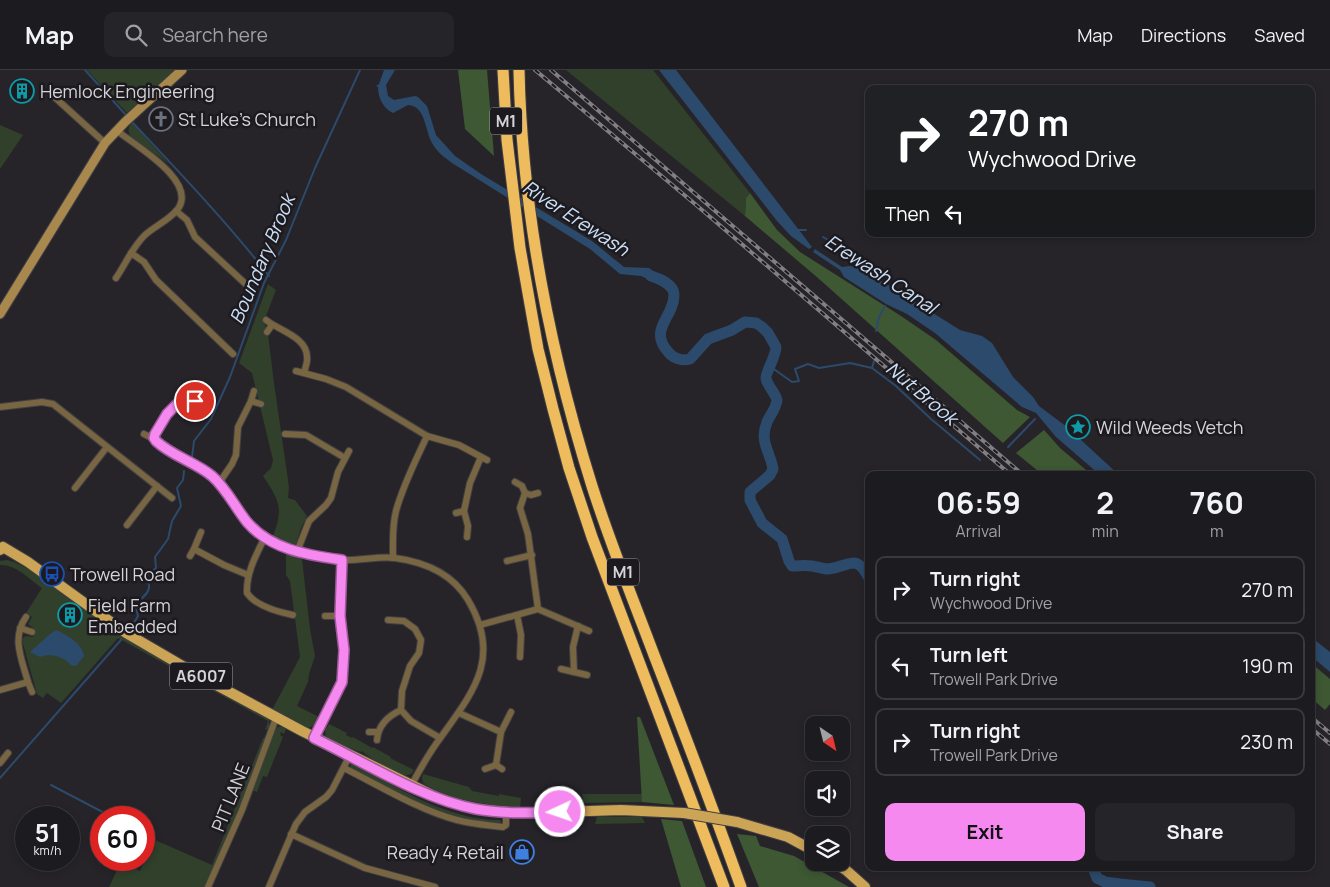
<!DOCTYPE html>
<html lang="en">
<head>
<meta charset="utf-8">
<style>
	:root { --surface:#1c1b1f; --page:#252428; --text:#f1f3f6; --muted:#a0a1a4; --line:#3a393d; --accent:#f589ef }
	body { margin:0; font-family:Manrope,sans-serif; background:var(--page); color:var(--text); height:100vh; display:flex; flex-direction:column; font-size:19px; white-space:nowrap }
	* { box-sizing:border-box; margin:0 }
	p { font-size:16px; color:var(--muted) }
	.icon { flex:none; width:28px; height:28px; fill:none; stroke:currentColor; stroke-width:2; stroke-linecap:round; stroke-linejoin:round }
	.map { position:relative; flex:1; overflow:hidden }
	.panel { position:absolute; left:865px; top:401px; width:450px; height:400px; display:flex; flex-direction:column; background:var(--surface); border-radius:10px; box-shadow:0 2px 8px #0003,0 0 0 1px var(--line) }
	.panel>* { flex:none }
	.guide { position:absolute; left:865px; top:15px; width:450px; height:152px; border-radius:10px; box-shadow:0 2px 8px #0003,0 0 0 1px var(--line); background:#202124; color:#fff; overflow:hidden }
	.needle { width:32px; rotate:145deg }
	.buttons { position:absolute; left:805px; top:646px; display:grid; gap:10px }
	.buttons a { display:grid; place-items:center; width:45px; height:45px; border-radius:10px; background:var(--surface); box-shadow:0 2px 8px #0003,0 0 0 1px var(--line); font-size:25px }
	.speed { position:absolute; left:15px; top:736px; display:flex; gap:10px; font-size:25px; font-weight:700; text-align:center }
	.speed>* { display:grid; place-content:center; width:65px; height:65px; border-radius:50%; background:var(--surface); box-shadow:0 2px 8px #0003,0 0 0 1px var(--line); line-height:1 }
	.speed small { font-size:12px; font-weight:400 }
	.speed .limit { border:8px solid #d22; background:#fff; color:#111 }
	.pin { position:absolute; display:grid; place-items:center; width:42px; height:42px; color:#fff; margin:-21px; border:2px solid #fff; border-radius:50%; box-shadow:0 1px 5px #0007 }
	.me { position:absolute; width:55px; margin:-28px; rotate:267deg; stroke-linejoin:round; filter:drop-shadow(0 0 4px #0008) }
	.turn { display:flex; align-items:center; gap:18px; height:105px; padding:0 20px; font-size:22px }
	.turn .icon { width:65px; height:65px; stroke-width:2.5 }
	.turn b { display:block; font-size:35px; line-height:42px }
	.then { display:flex; align-items:center; height:48px; padding:0 20px; background:#0003; gap:10px; font-size:19px }
	.eta { display:flex; justify-content:space-evenly; align-items:center; height:85px; text-align:center }
	.eta b { font-size:30px; font-weight:700; line-height:35px }
	.cta { display:flex; gap:10px; margin-top:auto; padding:10px 20px }
	.cta a { flex:1; height:58px; border-radius:10px; background:var(--accent); color:#111; font-size:20px; font-weight:700; line-height:58px; text-align:center }
	.cta a+a { background:var(--page); color:var(--text) }
	ul { padding:0; list-style:none }
	li { display:flex; align-items:center; gap:15px; height:68px; margin:0 10px 8px; padding:0 10px; border:2px solid var(--line); border-radius:10px }
	li div { flex:1 }
	li b { display:block; font-size:19px }
	li em { font-style:normal }
	header { display:flex; align-items:center; gap:30px; box-sizing:border-box; height:70px; padding:0 25px; background:var(--surface); border-bottom:1px solid var(--line) }
	header strong { font-size:24px }
	nav { display:flex; gap:28px; margin-inline-start:auto; font-size:18px }
	.search { width:350px; height:45px; background:var(--page); display:flex; align-items:center; gap:12px; box-sizing:border-box; padding:0 18px; border-radius:10px; color:var(--muted); font-size:19px }
	.map>svg:first-child { display:block }
	.green { fill:#30402a }
	.forest { fill:#3e5833 }
	.water { fill:#2c4a6b }
	.lines { fill:none; stroke-linecap:round; stroke-linejoin:round }
	.stream { stroke:#2c4a6b; stroke-width:2 }
	.river { stroke:#2c4a6b; stroke-width:11 }
	.street-casing { stroke:#424045; stroke-width:8 }
	.secondary-casing { stroke:#424045; stroke-width:11 }
	.primary-casing { stroke:#424045; stroke-width:12 }
	.highway-casing { stroke:#424045; stroke-width:13 }
	.street { stroke:#786541; stroke-width:6 }
	.secondary { stroke:#a8884d; stroke-width:9 }
	.primary { stroke:#cca456; stroke-width:10 }
	.highway { stroke:#eebc5d; stroke-width:11 }
	.rail-casing { stroke:#817f84; stroke-width:4 }
	.rail { stroke:#1c1a1f; stroke-width:2; stroke-dasharray:5.5; stroke-linecap:butt }
	.primary-bridge-casing { stroke:#424045; stroke-width:12; stroke-linecap:butt }
	.primary-bridge { stroke:#cca456; stroke-width:10 }
	.route-casing { stroke:#9f599b; stroke-width:12 }
	.route { stroke:#f589ef; stroke-width:9 }
	.labels { text-anchor:middle; dominant-baseline:central; stroke-width:5; stroke-linejoin:round; paint-order:stroke }
	.shield { fill:#1c1a1f; stroke:#9e9ca0; stroke-width:1 }
	.shield-label { font-size:16px; font-weight:bold; fill:#d5d3d7 }
	.poi-label { font-size:18px; fill:#d5d3d7; stroke:#1c1a1f; text-anchor:start }
	.street-label { font-size:18px; fill:#d5d3d7; stroke:#1c1a1f }
	.water-label { font-size:19px; font-style:italic; fill:#cce0f7; stroke:#1c1a1f }
</style>
</head>
<body>
<header>
<strong>Map</strong>
<div class="search"><svg class="icon" aria-label="search" viewBox="0 0 24 24"><circle cx="10" cy="10" r="6"/><path d="M15 15l6 6"/></svg>Search here</div>
<nav><a>Map</a><a>Directions</a><a>Saved</a></nav>
</header>
<div class="map">
<svg width="1330" height="817" viewBox="0 0 1330 817">
	<rect width="100%" height="100%" fill="#262429"/>
	<g class="green">
		<polygon points="87,0 174,0 175,1 127,43"/>
		<polygon points="566,0 653,0 750,123 746,128 745,146"/>
		<path d="M 132,53 L 169,94 L 131,66 C 127,61 128,57 132,53 Z"/>
		<polygon points="0,55 23,65 0,99"/>
		<path d="M 268,214 L 276,220 L 266,246 L 265,261 L 268,264 L 274,313 L 289,417 L 288,428 L 295,430 L 307,446 L 301,458 L 296,474 L 293,476 L 273,466 C 284,438 279,430 263,406 L 271,398 L 273,390 L 252,303 L 239,293 Z"/>
		<polygon points="286,484 302,489 310,559 315,586 309,604 308,612 297,636 319,647 315,655 308,658 272,640 300,587 290,511 286,505"/>
		<path d="M 7,490 L 14,492 L 39,504 L 108,556 L 269,649 L 269,658 L 265,660 L 268,651 L 118,568 L 61,633 L 47,623 L 43,628 L 37,624 L 22,570 L 25,566 L 33,567 L 35,560 L 28,554 L 32,547 L 26,543 L 42,518 C 30,510 16,494 0,495 L 0,491 Z"/>
		<path d="M 329,654 L 347,663 L 346,665 L 352,668 L 353,667 L 372,678 L 373,677 L 391,687 L 390,688 L 414,700 C 412,703 412,704 408,705 C 399,707 368,687 362,681 L 361,682 L 336,673 L 326,667 L 325,660 Z"/>
		<polygon points="278,657 282,657 286,659 284,664 281,662 280,665 283,667 267,707 263,706 257,722 252,720 275,660"/>
		<polygon points="263,668 266,668 248,718 206,817 109,817 121,792 140,801 155,770 212,795"/>
		<path d="M 353,693 C 398,718 447,750 500,750 L 501,752 L 499,753 C 445,752 398,721 351,698 L 350,695 Z"/>
		<path d="M 423,704 L 469,717 L 472,721 L 499,726 L 499,724 L 521,728 L 520,737 C 495,737 444,729 423,713 L 422,708 Z"/>
		<polygon points="582,724 642,724 642,732 584,733"/>
		<polygon points="597,747 642,747 645,753 595,754"/>
	</g>
	<g class="forest">
		<polygon points="458,0 487,0 494,86 465,59"/>
		<polygon points="750,123 777,160 800,182 901,246 936,270 1017,340 1030,347 1003,373 818,208 745,146 746,128"/>
		<polygon points="1044,360 1060,378 1092,405 1043,405 1016,383"/>
		<polygon points="1311,593 1330,609 1330,634 1325,640 1311,628"/>
		<polygon points="637,647 640,647 674,735 642,732"/>
		<polygon points="661,749 682,751 706,817 681,817"/>
		<polygon points="737,764 756,766 760,776 794,786 849,817 759,817"/>
	</g>
	<g class="water">
		<path d="M 384,0 L 395,0 L 386,15 L 388,26 L 394,30 L 415,26 L 418,27 L 427,36 L 436,65 L 455,86 L 481,104 L 592,171 L 624,197 L 649,198 L 660,206 L 668,209 L 663,216 L 641,206 L 620,204 L 590,179 L 452,93 C 444,87 437,82 432,73 C 425,61 426,36 408,35 L 393,43 C 383,38 378,28 378,17 L 376,16 L 379,14 Z"/>
		<polygon points="659,0 676,0 812,177 809,179 791,166 777,151"/>
		<polygon points="815,179 842,197 850,196 863,199 960,260 982,266 992,273 1013,307 1033,327 1039,336 1067,357 1119,405 1100,405 1056,367 1036,343 1022,337 935,263 907,244 886,234 844,207 840,200 813,182"/>
		<path d="M 56,560 C 67,565 83,574 84,586 L 76,596 C 70,596 70,593 65,590 C 58,585 48,584 40,587 L 30,582 L 50,564 Z"/>
		<polygon points="1311,567 1330,582 1330,602 1311,586"/>
	</g>
	<g class="lines">
		<g class="stream">
			<polyline points="85,0 125,44"/>
			<path d="M 133,53 C 179,102 227,152 269,206"/>
			<polyline points="796,160 806,160"/>
			<path d="M 823,167 C 837,175 859,184 864,201"/>
			<polyline points="876,261 879,247 885,236"/>
			<polyline points="771,297 792,312 799,311 795,299 808,294 819,298 850,293 872,298 896,316 931,349 980,390"/>
			<polyline points="872,298 874,291"/>
			<polyline points="1008,377 1035,349"/>
			<polyline points="192,387 194,371 211,349 230,307 264,213 286,170 315,98 360,0"/>
			<path d="M 131,558 L 138,546 L 135,534 C 140,530 150,523 149,516 C 149,513 147,510 146,507 L 156,498 L 155,487 L 168,469 L 172,451 L 181,436 L 177,418 L 183,410 L 184,401"/>
			<polyline points="0,708 121,570"/>
			<polyline points="51,715 114,748"/>
			<polyline points="144,763 153,768"/>
		</g>
		<g class="river">
			<path d="M 651,206 C 660,209 674,214 674,225 C 674,248 647,259 669,283 C 674,289 683,291 690,289 L 708,269 L 732,260 L 745,252 L 756,253 L 762,257 L 768,263 L 776,277 C 776,286 765,304 766,308 C 767,316 775,322 777,330 C 776,339 770,345 767,352 C 759,372 770,381 773,399 L 770,405 L 750,422 L 750,430 L 762,453 L 782,469 L 789,491 L 792,496 C 799,496 806,495 812,496 C 818,497 823,499 828,499 C 849,497 856,482 869,508"/>
			<polyline points="1093,798 1097,808 1105,812 1120,814 1150,817"/>
		</g>
		<g class="street-casing">
			<g id="street">
				<polyline points="50,23 105,73"/>
				<path d="M 116,60 C 133,74 200,112 177,140 C 168,151 153,157 144,166 C 132,178 125,195 116,208"/>
				<polyline points="176,141 187,150 195,167 250,218"/>
				<polyline points="131,183 144,192 156,210 233,284"/>
				<path d="M 266,250 C 278,260 307,267 307,287 C 308,292 305,298 304,303"/>
				<polyline points="267,262 272,255"/>
				<polyline points="296,301 326,309 346,317 427,366 459,375 487,390"/>
				<path d="M 192,316 C 181,334 158,347 154,369 L 160,375 C 178,387 201,396 217,411 C 224,418 229,428 235,436 C 250,457 269,472 294,481 C 308,486 327,490 342,490 C 360,491 378,486 395,488 C 425,492 452,503 468,530 C 502,587 474,621 441,667 C 429,683 420,699 411,716"/>
				<polyline points="187,324 195,331"/>
				<polyline points="251,331 254,321"/>
				<polyline points="0,337 42,332 53,334 172,428"/>
				<polyline points="144,364 154,369"/>
				<polyline points="285,364 306,365 345,388"/>
				<polyline points="515,412 522,416 525,423 520,438 528,464 538,539"/>
				<polyline points="219,413 232,394 236,385 238,357 251,331 261,334"/>
				<polyline points="75,418 107,377"/>
				<polyline points="525,423 531,425 538,423"/>
				<polyline points="456,443 464,441"/>
				<polyline points="127,455 157,416"/>
				<path d="M 265,467 C 256,485 246,503 247,523 C 256,536 278,542 293,545"/>
				<polyline points="467,467 468,456 464,441 470,413 481,387"/>
				<polyline points="194,479 224,495 248,505"/>
				<polyline points="297,482 309,451 326,435 331,428 338,402 349,381"/>
				<polyline points="190,486 194,479 201,462"/>
				<path d="M 393,488 C 393,472 392,456 396,441 C 403,415 416,390 427,366"/>
				<polyline points="507,491 532,485"/>
				<polyline points="517,545 521,565 520,587"/>
				<polyline points="325,546 340,546"/>
				<polyline points="388,550 404,551 415,559 421,570 419,583 410,596 402,621 401,640 411,651 440,668"/>
				<polyline points="480,555 538,539 589,561"/>
				<polyline points="20,558 32,562"/>
				<polyline points="561,599 587,605"/>
				<polyline points="574,602 573,577 578,556"/>
				<polyline points="28,612 32,622"/>
				<path d="M 0,620 L 28,612 C 22,590 11,568 26,547"/>
				<polyline points="459,643 501,662"/>
				<polyline points="369,662 378,662"/>
				<polyline points="314,668 342,612 344,580 340,546 342,491"/>
				<path d="M 377,670 C 378,656 388,646 401,640"/>
				<polyline points="0,693 8,683"/>
				<polyline points="496,695 501,662 511,642"/>
				<path d="M 344,698 C 378,715 421,741 457,750 C 472,754 487,755 503,757 L 506,755 L 506,742"/>
				<polyline points="485,699 496,695 502,699"/>
				<polyline points="291,764 365,798 435,817"/>
				<polyline points="208,817 242,740 276,648"/>
				<polyline points="269,817 296,754 305,742 326,727 332,720 350,685"/>
			</g>
		</g>
		<g class="secondary-casing">
			<polyline id="secondary" points="0,244 105,73 125,52 182,0"/>
		</g>
		<g class="primary-casing">
			<g id="primary">
				<polyline points="0,480 3,477 28,492 126,563 198,605 302,661 440,729 475,739 506,742 526,743 621,740 684,743"/>
				<polyline points="737,752 788,767 814,781"/>
				<polyline points="834,792 847,801 865,817"/>
			</g>
		</g>
		<g class="highway-casing">
			<g id="highway">
				<polyline points="503,0 507,70 520,178 538,279 553,339 569,398 592,467 724,817"/>
				<path d="M 519,0 C 522,141 550,282 592,416 C 610,473 633,529 654,585 C 684,662 713,739 741,817"/>
			</g>
		</g>
		<use href="#street" class="street"/>
		<use href="#secondary" class="secondary"/>
		<use href="#primary" class="primary"/>
		<use href="#highway" class="highway"/>
		<g class="rail-casing">
			<g id="rail">
				<polyline points="535,0 695,134 1011,405"/>
				<polyline points="551,0 1023,405"/>
				<polyline points="1311,647 1330,663"/>
				<polyline points="1311,658 1330,674"/>
			</g>
		</g>
		<use href="#rail" class="rail"/>
		<g class="primary-bridge-casing">
			<polyline id="primary-bridge" points="684,743 737,752"/>
		</g>
		<use href="#primary-bridge" class="primary-bridge"/>
	</g>
	<g class="lines">
		<g class="route-casing">
			<path id="route" d="M 195,331 L 187,324 L 167,344 L 155,364 L 154,368 L 156,371 C 172,386 195,392 212,406 C 226,418 235,437 247,452 C 271,480 308,485 342,490 L 340,546 L 344,580 L 342,612 L 314,668 C 364,692 422,729 476,739 C 504,744 532,743 560,742"/>
		</g>
		<use href="#route" class="route"/>
	</g>
	<defs>
		<g id="building-ring" transform="scale(1.25)"><circle r="9.5" fill="#1c1a1f" stroke="#0f9aa8" stroke-width="1.5"/><path d="M-4-6H4V6H1V3H-1V6H-4ZM-2.5-4.3h1.7v1.8h-1.7ZM.8-4.3h1.7v1.8H.8ZM-2.5-1h1.7V.8h-1.7ZM.8-1h1.7V.8H.8Z" fill="#0f9aa8"/></g>
		<g id="church-ring" transform="scale(1.25)"><circle r="9.5" fill="#1c1a1f" stroke="#6b7280" stroke-width="1.5"/><path d="M-1.2-6h2.4v3.5h3.3v2.4h-3.3V6h-2.4V-.1h-3.3v-2.4h3.3Z" fill="#6b7280"/></g>
		<g id="sight-ring" transform="scale(1.25)"><circle r="9.5" fill="#1c1a1f" stroke="#0f9aa8" stroke-width="1.5"/><path d="M0-6L1.8-2.2L6-1.7L2.9 1.2L3.7 5.4L0 3.3L-3.7 5.4L-2.9 1.2L-6-1.7L-1.8-2.2Z" fill="#0f9aa8"/></g>
		<g id="bus-ring" transform="scale(1.25)"><circle r="9.5" fill="#1c1a1f" stroke="#1a4fb4" stroke-width="1.5"/><path d="M-5-6H5V4H4V6H2V4H-2V6H-4V4H-5ZM-3.5-4V0h7V-4ZM-3.5 1.2v1.5H-2V1.2ZM2 1.2v1.5H3.5V1.2Z" fill="#1a4fb4"/></g>
		<g id="shop-ring" transform="scale(1.25)"><circle r="9.5" fill="#1c1a1f" stroke="#3f7fe0" stroke-width="1.5"/><path d="M-5-2.5h2.3a2.7 3.5 0 0 1 5.4 0H5L5.5 6h-11ZM-1.5-2.5h3a1.5 2.3 0 0 0-3 0Z" fill="#3f7fe0"/></g>
	</defs>
	<g fill-rule="evenodd">
		<use href="#building-ring" x="22" y="21"/>
		<use href="#church-ring" x="161" y="49"/>
		<use href="#sight-ring" x="1078" y="357"/>
		<use href="#bus-ring" x="52" y="504"/>
		<use href="#building-ring" x="70" y="545"/>
		<use href="#shop-ring" x="522" y="782"/>
	</g>
	<g class="labels">
		<g class="shield">
			<rect x="490" y="37.5" width="32" height="27" rx="4"/>
			<rect x="607" y="488.5" width="32" height="27" rx="4"/>
			<rect x="170" y="592.5" width="62" height="27" rx="4"/>
		</g>
		<g class="shield-label">
			<text x="506" y="51">M1</text>
			<text x="623" y="502">M1</text>
			<text x="201" y="606">A6007</text>
		</g>
		<g class="poi-label">
			<text x="40" y="21">Hemlock Engineering</text>
			<text x="178" y="49">St Luke's Church</text>
			<text x="1096" y="357">Wild Weeds Vetch</text>
			<text x="70" y="504">Trowell Road</text>
			<text x="88" y="535">Field Farm<tspan x="88" dy="21">Embedded</tspan></text>
			<text x="504" y="782" text-anchor="end">Ready 4 Retail</text>
		</g>
		<g class="street-label">
			<text transform="translate(230 727) rotate(-68)">PIT LANE</text>
		</g>
		<g class="water-label">
			<text transform="translate(576 148) rotate(33)">River Erewash</text>
			<text transform="translate(262 189) rotate(-67)">Boundary Brook</text>
			<text transform="translate(881 204) rotate(33)">Erewash Canal</text>
			<text transform="translate(922 323) rotate(40)">Nut Brook</text>
		</g>
	</g>
</svg>
<div class="buttons">
<a><svg class="needle" viewBox="-14 -14 28 28"><path d="M0-13l5 13h-10z" fill="#e53935"/><path d="M0 13l5-13h-10z" fill="#a0a1a4"/></svg></a>
<a><svg class="icon" aria-label="sound" viewBox="0 0 24 24"><path d="M4 9h4l5-4v14l-5-4H4zM17 9q2 3 0 6"/></svg></a>
<a><svg class="icon" aria-label="layers" viewBox="0 0 24 24"><path d="M12 4l9 5-9 5-9-5zM3 14l9 5 9-5"/></svg></a>
</div>
<div class="speed"><div>51<small>km/h</small></div><div class="limit">60</div></div>
<div class="pin" style="left:195px;top:331px;background:#d93025"><svg class="icon" aria-label="arrive" viewBox="0 0 24 24"><path d="M6 21V4h12l-3 4 3 4H6"/></svg></div>
<svg class="me" style="left:560px;top:742px" viewBox="-20 -20 40 40"><circle r="17" fill="#f589ef" stroke="#fff" stroke-width="3"/><path d="M0-11L8 9 0 5-8 9z" fill="#fff"/></svg>
<div class="guide">
<div class="turn"><svg class="icon" aria-label="right" viewBox="0 0 24 24"><path d="M7 20v-9h11M14 6l5 5-5 5"/></svg><div><b>270 m</b>Wychwood Drive</div></div>
<div class="then">Then<svg class="icon" aria-label="left" viewBox="0 0 24 24"><path d="M17 20v-9H6M10 6l-5 5 5 5"/></svg></div>
</div>
<section class="panel">
<div class="eta">
<div><b>06:59</b><p>Arrival</p></div>
<div><b>2</b><p>min</p></div>
<div><b>760</b><p>m</p></div>
</div>
<ul>
<li><svg class="icon" aria-label="right" viewBox="0 0 24 24"><path d="M7 20v-9h11M14 6l5 5-5 5"/></svg><div><b>Turn right</b><p>Wychwood Drive</p></div><em>270 m</em></li>
<li><svg class="icon" aria-label="left" viewBox="0 0 24 24"><path d="M17 20v-9H6M10 6l-5 5 5 5"/></svg><div><b>Turn left</b><p>Trowell Park Drive</p></div><em>190 m</em></li>
<li><svg class="icon" aria-label="right" viewBox="0 0 24 24"><path d="M7 20v-9h11M14 6l5 5-5 5"/></svg><div><b>Turn right</b><p>Trowell Park Drive</p></div><em>230 m</em></li>
</ul>
<div class="cta"><a>Exit</a><a>Share</a></div>
</section>
</div>
</body>
</html>
